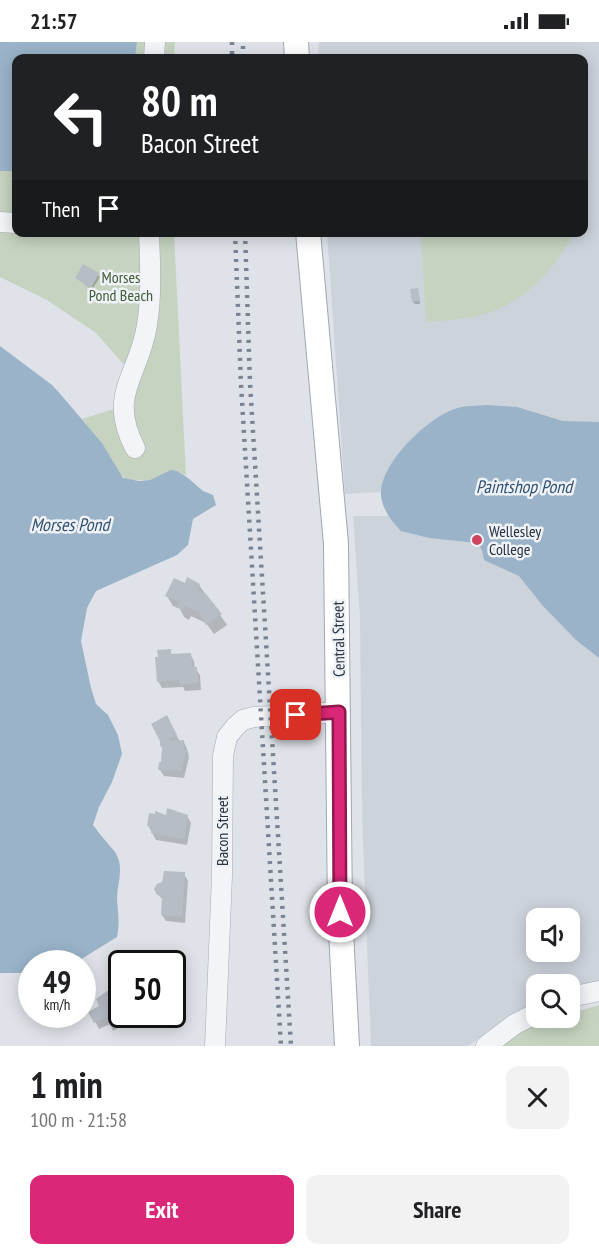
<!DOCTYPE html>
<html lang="en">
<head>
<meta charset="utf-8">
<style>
	:root { --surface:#fff; --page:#f2f2f2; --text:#202124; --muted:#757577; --accent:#db2777 }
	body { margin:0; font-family:"PT Sans Narrow",sans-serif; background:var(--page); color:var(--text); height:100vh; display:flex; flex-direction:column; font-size:22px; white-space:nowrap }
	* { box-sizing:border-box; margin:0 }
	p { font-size:20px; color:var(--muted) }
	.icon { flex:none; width:33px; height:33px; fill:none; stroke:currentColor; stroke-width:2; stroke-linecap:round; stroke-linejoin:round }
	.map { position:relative; height:1004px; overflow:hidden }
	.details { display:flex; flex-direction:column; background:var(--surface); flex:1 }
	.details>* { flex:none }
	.hud { position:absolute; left:12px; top:12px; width:576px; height:183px; border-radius:12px; box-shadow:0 3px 15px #0003; background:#202124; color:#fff; overflow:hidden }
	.controls { position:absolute; left:526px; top:866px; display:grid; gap:12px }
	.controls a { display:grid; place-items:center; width:54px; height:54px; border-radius:12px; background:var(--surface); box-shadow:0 3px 15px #0003; font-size:30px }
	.speed { position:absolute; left:18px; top:908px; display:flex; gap:12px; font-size:30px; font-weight:700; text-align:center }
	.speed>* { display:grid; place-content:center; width:78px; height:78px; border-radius:50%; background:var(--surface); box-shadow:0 3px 15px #0003; line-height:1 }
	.speed small { font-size:15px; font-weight:400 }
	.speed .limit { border:3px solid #111; border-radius:9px; background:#fff; color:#111 }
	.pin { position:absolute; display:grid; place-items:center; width:51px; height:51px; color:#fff; margin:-26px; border-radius:12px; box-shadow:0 3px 9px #0006 }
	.me { position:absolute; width:66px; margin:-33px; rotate:0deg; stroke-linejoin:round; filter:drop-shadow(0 0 4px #0008) }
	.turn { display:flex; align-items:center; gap:21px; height:126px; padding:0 30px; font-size:27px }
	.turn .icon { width:78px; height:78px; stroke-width:2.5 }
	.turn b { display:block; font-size:42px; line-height:51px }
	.then { display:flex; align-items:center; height:57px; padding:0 30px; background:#0003; gap:12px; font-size:22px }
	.round { display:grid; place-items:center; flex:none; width:63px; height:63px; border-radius:12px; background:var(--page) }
	.head { display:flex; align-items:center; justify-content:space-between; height:102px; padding:0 30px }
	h1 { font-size:36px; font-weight:700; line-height:45px }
	.cta { display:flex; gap:12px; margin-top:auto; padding:12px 30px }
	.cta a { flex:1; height:69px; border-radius:12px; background:var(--accent); color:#fff; font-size:24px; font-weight:700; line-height:69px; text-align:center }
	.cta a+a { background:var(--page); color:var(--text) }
	.status { display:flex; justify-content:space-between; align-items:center; height:42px; padding:0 30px; background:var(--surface); direction:ltr }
	.status svg { height:16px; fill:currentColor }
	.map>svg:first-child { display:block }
	.built { fill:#cdd3db; fill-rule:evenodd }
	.green { fill:#c6d3c0 }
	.water { fill:#9ab3c9 }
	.shadow { fill:#0003 }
	.building { fill:#b7bdc5 }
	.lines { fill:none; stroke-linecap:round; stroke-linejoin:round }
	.minor-casing { stroke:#a4aab3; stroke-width:21 }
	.major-casing { stroke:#9fa8b4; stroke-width:26 }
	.minor { stroke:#f2f4f7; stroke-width:20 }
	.major { stroke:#fff; stroke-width:24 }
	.rail { stroke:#798392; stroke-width:4.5; stroke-dasharray:3 6; stroke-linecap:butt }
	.route-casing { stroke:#8e194d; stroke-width:15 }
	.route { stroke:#db2777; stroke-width:10 }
	.poi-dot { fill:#ce445e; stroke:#eff2f6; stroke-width:2 }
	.labels { text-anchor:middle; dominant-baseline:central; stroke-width:5; stroke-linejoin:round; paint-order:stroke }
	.park-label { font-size:16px; fill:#3e5c35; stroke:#eff2f6 }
	.poi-label { font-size:16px; fill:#283240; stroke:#eff2f6; text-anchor:start }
	.street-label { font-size:16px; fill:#283240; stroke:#eff2f6 }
	.water-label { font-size:18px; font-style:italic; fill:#325274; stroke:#eff2f6 }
</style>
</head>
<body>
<div class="status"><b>21:57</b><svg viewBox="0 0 49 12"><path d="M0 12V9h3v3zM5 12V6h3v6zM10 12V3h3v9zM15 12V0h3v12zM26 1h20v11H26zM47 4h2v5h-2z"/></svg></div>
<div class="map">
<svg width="599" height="1004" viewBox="0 0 599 1004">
	<rect width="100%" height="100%" fill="#dfe3e9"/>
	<path class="built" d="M 319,0 L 599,0 L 599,941 L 570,949 L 570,942 L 537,942 L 537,961 L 515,972 L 468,1004 L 371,1004 L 362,773 L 360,575 L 353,474 L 391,474 L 384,436 L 381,450 L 345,452 L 327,191 L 584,190 L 584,16 L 318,16 ZM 537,876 L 570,876 L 570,909 L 537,909 Z"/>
	<g class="green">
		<polygon points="137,0 175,0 174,16 135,16"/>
		<polygon points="587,89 589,130 584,164 584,90"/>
		<polygon points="0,129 16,129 16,190 174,191 186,434 177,429 150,438 127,438 120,432 102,401 82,377 114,367 127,326 96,291 47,258 0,235"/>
		<path d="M 421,191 L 421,190 L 574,191 C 554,230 518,267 473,275 C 458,278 441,279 426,280 Z"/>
		<path d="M 599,963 L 599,1004 L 500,1004 C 516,990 548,975 570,975 L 570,972 Z"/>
	</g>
	<g class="water">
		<polygon points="0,0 137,0 135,16 16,16 16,129 0,129"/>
		<path d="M 0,304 L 52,343 L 62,354 L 102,401 L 123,436 L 139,439 L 150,438 L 171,428 L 177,429 L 188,436 L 203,449 L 213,453 L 216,463 L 193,477 L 188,503 L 177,513 L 96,549 L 87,566 L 81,599 L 91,646 L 96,662 L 108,673 L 118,693 L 122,712 L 112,740 L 99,765 L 93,783 C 100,793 108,801 115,810 C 125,825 117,842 117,857 C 118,871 120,882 117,895 L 75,921 L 32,921 L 31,931 L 0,931 Z"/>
		<path d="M 488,363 L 517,365 L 563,379 L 599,380 L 599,616 L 576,598 L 543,564 L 519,534 L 484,518 L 482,508 L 477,501 L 429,496 L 401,489 C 391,479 380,464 381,449 C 383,419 426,378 452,368 C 463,363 476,364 488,363 Z"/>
	</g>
	<g class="shadow">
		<polygon points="98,233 100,235 92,248 77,236"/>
		<polygon points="418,247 420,262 415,262 413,260"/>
		<polygon points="185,543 199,543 227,583 214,592 206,581 191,574 189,578 184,575 180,567 173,564 167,554"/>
		<polygon points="170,609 173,614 190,612 194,619 195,626 200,633 201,648 185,649 183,645 162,646 158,639"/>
		<polygon points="167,675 180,700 184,700 187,707 189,715 184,736 164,734 160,728 163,722 164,708 161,704"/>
		<polygon points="161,773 187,774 191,781 187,803 156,798 148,783"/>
		<polygon points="184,832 188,839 185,881 166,879 162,873 164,859 156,850"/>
		<polygon points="180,912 183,919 183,949 172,949 172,921 164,921"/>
		<polygon points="113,956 124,978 116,982 118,986 113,989 110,982 99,987 90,970"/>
	</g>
	<g class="building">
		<polygon points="83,222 99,231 91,246 75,236"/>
		<polygon points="418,246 420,259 412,260 410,247"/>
		<polygon points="187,535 200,542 197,548 206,552 222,572 206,583 198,570 185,564 183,568 177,565 179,560 165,554 174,536 185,541"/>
		<polygon points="171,607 171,612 191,611 192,625 197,625 198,641 180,643 179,638 157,640 155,615 158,615 157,608"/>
		<polygon points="167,673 177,693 169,696 170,699 184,698 184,707 187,707 181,729 158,728 159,720 161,720 162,705 160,704 160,699 151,682"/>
		<polygon points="167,766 188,773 184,797 151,791 152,784 147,784 149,771 155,772 155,769 166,773"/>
		<polygon points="164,829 185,830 182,875 161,873 162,854 157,853 154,847 157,842 162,840"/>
		<polygon points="163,910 180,911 180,942 172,942 172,921 162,921"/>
		<polygon points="110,947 121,971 113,975 115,979 108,983 105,976 94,981 88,970 99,964 96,957"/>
	</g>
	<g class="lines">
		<g class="minor-casing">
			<g id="minor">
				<polyline points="154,16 155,0"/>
				<polyline points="0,180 16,181"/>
				<path d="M 135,406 C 107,351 139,335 147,283 C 152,252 150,221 149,190"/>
				<polyline points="570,955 599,949"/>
				<polyline points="215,1004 222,834 223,714 227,695 236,684 243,678 254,675 339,670"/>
				<polyline points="486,1004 515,982 537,971"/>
			</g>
		</g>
		<g class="major-casing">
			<g id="major">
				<polyline points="296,0 297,16"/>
				<polyline points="308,190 336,502 340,870 347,1004"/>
			</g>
		</g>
		<use href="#minor" class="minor"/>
		<use href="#major" class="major"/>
		<g class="rail">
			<polyline points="232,0 232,16"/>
			<polyline points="243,16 243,0"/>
			<polyline points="235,190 241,342 281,1004"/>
			<polyline points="245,190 250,341 291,1004"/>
		</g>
	</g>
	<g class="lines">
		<g class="route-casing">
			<polyline id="route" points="296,673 339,670 340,870"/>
		</g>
		<use href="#route" class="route"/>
	</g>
	<circle class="poi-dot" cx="477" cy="498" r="6"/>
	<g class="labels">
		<g class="park-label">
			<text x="121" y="235">Morses<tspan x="121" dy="18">Pond Beach</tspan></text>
		</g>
		<g class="poi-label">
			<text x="489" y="489">Wellesley<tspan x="489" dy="18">College</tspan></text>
		</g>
		<g class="street-label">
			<text transform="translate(338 597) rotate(-91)">Central Street</text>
			<text transform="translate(222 789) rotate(-90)">Bacon Street</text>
		</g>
		<g class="water-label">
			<text x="524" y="444">Paintshop Pond</text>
			<text x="70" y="482">Morses Pond</text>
		</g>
	</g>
</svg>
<div class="controls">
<a><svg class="icon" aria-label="sound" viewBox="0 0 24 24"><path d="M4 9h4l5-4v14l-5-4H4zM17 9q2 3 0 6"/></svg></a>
<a><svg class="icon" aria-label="search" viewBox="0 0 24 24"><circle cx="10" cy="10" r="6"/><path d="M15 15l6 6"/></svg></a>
</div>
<div class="speed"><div>49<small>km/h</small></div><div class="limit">50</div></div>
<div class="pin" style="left:296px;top:673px;background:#d93025"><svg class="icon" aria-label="arrive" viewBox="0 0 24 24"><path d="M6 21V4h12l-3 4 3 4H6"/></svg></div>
<svg class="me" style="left:340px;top:870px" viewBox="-20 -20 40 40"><circle r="17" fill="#db2777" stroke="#fff" stroke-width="3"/><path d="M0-11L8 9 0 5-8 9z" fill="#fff"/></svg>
<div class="hud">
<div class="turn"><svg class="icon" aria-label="left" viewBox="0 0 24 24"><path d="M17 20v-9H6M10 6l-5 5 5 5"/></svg><div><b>80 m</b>Bacon Street</div></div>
<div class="then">Then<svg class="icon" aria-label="arrive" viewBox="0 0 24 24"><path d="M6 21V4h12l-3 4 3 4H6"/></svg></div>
</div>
</div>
<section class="details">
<div class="head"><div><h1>1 min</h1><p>100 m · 21:58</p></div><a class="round"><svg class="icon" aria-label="close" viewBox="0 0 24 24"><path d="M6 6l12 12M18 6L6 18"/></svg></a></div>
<div class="cta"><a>Exit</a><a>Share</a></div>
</section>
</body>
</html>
